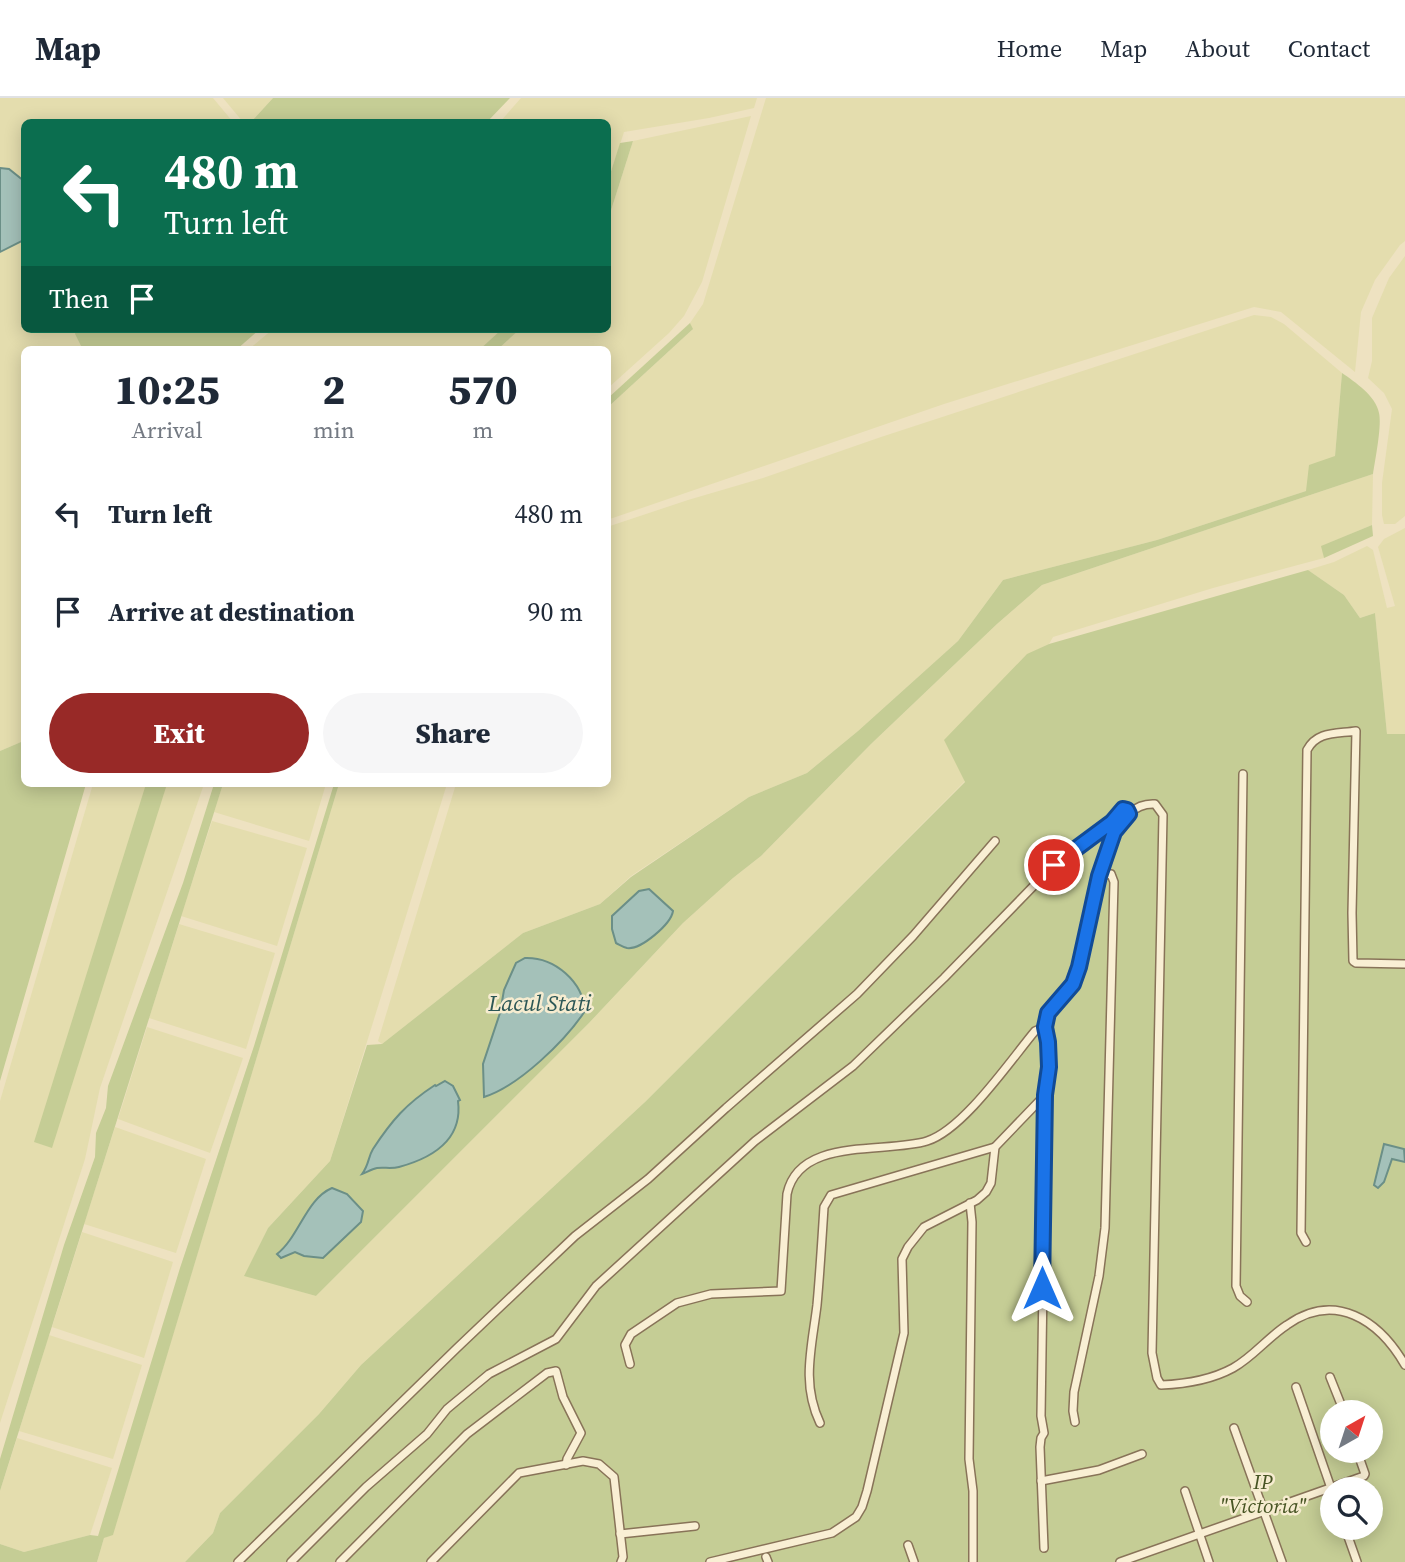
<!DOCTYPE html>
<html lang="en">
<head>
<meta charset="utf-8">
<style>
	:root { --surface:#fff; --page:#f6f6f7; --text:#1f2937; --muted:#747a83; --line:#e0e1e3; --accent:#982927 }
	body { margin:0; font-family:"Source Serif 4",serif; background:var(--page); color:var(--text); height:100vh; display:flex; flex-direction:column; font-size:26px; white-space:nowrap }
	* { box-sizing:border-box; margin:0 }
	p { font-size:23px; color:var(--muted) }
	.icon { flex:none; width:38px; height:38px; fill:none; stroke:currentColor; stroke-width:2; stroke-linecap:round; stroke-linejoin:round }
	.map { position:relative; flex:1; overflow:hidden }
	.sheet { position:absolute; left:21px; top:248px; width:590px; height:441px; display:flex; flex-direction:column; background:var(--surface); border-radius:10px; box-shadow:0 4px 18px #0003 }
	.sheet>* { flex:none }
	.hud { position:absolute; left:21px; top:21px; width:590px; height:214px; border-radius:10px; box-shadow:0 4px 18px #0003; background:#0b6e4f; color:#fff; overflow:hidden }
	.needle { width:46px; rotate:39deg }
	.controls { position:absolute; left:1320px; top:1302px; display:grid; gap:14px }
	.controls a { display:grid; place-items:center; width:63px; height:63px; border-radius:50%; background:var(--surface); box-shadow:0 4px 18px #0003; font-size:35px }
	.pin { position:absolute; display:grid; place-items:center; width:60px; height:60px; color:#fff; margin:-30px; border:4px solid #fff; border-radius:50%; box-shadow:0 2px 7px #0007 }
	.me { position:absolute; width:77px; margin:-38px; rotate:0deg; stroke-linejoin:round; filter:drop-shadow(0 0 5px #0008) }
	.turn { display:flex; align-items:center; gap:24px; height:147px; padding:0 28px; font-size:32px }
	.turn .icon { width:91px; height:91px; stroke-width:2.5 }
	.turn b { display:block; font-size:49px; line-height:60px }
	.then { display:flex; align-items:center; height:66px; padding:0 28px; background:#0003; gap:14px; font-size:26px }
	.eta { display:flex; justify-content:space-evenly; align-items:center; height:119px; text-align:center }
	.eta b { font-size:42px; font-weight:800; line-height:49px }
	.button { display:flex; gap:14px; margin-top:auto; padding:14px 28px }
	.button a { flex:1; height:80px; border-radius:42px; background:var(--accent); color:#fff; font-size:28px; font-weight:800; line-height:80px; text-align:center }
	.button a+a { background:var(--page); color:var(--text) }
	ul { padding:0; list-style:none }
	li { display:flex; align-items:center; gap:21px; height:98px; padding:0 28px }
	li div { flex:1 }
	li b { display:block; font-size:26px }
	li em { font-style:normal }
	header { display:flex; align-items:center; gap:42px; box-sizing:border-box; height:98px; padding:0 35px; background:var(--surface); border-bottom:2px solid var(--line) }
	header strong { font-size:33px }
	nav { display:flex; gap:38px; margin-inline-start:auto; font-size:24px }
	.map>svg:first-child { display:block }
	.farmland { fill:#e4ddae }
	.green { fill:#c5cd95; fill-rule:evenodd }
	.water { fill:#a4c1b9; stroke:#6b8f87; stroke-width:2 }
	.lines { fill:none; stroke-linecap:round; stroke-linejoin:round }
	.street-casing { stroke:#887358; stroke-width:10 }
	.street { stroke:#f9efd4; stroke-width:7 }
	.route-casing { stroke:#114b97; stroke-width:18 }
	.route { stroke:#1a73e8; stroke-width:12 }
	.labels { text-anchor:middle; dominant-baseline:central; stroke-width:5; stroke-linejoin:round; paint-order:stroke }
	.park-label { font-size:21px; font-style:italic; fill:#475423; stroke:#f6ecd0 }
	.water-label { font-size:23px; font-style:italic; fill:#2c5756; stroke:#f6ecd0 }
</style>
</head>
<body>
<header>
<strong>Map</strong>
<nav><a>Home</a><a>Map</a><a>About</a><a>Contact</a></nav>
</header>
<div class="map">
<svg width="1405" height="1464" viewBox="0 0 1405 1464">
	<rect width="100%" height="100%" fill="#eee2c1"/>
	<g class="farmland">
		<polygon points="0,0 213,0 233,24 24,24 24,231 76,231 75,236 83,252 24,252 24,639 21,644 0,653"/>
		<polygon points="223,0 273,0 251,24 243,24"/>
		<polygon points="521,0 757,0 754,10 709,20 624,34 607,86 607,24 500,24"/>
		<polygon points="766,0 1405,0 1405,143 1400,147 1375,182 1361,214 1355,274 1281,214 1254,209 944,306 607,422 607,310 692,232 690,225 703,206"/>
		<polygon points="751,18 702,184 684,218 669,235 607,291 607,252 497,252 520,231 607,231 607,125 633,43"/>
		<polygon points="1405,158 1405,418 1395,426 1384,426 1382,417 1382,385 1392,311 1384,295 1368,280 1372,263 1372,220 1389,180"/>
		<polygon points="1254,217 1271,219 1284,226 1342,275 1335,358 1306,393 1157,442 1003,482 958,543 858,633 807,675 749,699 631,778 600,806 523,835 382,946 378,943 456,686 607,686 607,429 688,402 763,380 881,339"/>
		<polygon points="273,231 502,231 479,252 248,252"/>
		<polygon points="1373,376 1372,427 1322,448 1324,460 1213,490 1053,539 1049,546 1027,557 945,642 965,683 645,1004 361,1267 319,1316 220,1415 213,1435 185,1464 97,1464 104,1440 113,1436 339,686 447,686 330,1063 268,1130 245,1177 316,1198 589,925 683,825 733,780 761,758 871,646 997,526 1042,487"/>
		<polygon points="1405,430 1405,636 1387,636 1375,515 1360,520 1344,497 1308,472 1334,464 1367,448 1373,452 1387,510 1395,508 1378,449 1384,441"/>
		<polygon points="93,686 204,686 100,990 85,1061 0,1325 0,1003"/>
		<polygon points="223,686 326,686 309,743 214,714"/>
		<polygon points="212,723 307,750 277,848 181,818"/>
		<polygon points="179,826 275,855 246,951 149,920"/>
		<polygon points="147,929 243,960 210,1055 118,1021"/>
		<polygon points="115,1029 206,1061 176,1155 84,1126"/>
		<polygon points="82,1134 173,1164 144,1260 52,1229"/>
		<polygon points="49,1237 142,1267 113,1361 19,1333"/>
		<polygon points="17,1340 112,1370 90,1437 24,1454 0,1446 0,1393"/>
	</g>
	<g class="green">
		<polygon points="273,0 510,0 487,24 251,24"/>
		<polygon points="633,43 607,125 607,86 620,45"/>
		<polygon points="690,225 693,231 607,310 607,301"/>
		<polygon points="76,231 260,231 236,252 83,252 75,236"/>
		<polygon points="502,231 520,231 497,252 479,252"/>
		<path d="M 1342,275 C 1355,284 1376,298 1379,315 C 1382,328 1375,362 1373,376 L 1042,487 L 997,526 L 871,646 L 761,758 L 733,780 L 683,825 L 589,925 L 316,1198 L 244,1178 L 268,1130 L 330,1063 L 367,947 L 382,946 L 523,835 L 600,806 L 631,779 L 749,699 L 807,675 L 858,633 L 958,543 L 1003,482 L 1157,442 L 1306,393 L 1309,367 L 1335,358 Z"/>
		<polygon points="1372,427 1373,438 1324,460 1321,448"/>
		<path d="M 1308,472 L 1344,497 L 1360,520 L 1375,515 L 1387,636 L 1405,636 L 1405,1464 L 185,1464 L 213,1435 L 220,1415 L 319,1316 L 361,1267 L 645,1004 L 965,684 L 944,642 L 1027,556 L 1049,546 ZM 1332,1314 L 1370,1314 L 1370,1353 L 1332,1353 ZM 1332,1391 L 1370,1391 L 1370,1430 L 1332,1430 Z"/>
		<polygon points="24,639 24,686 86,686 0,983 0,653 21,644"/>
		<polygon points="146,686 167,686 52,1050 34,1044"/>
		<polygon points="214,686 223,686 0,1393 0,1361 64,1147 95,1059 96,1035 106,1010 108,988 183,785"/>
		<polygon points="334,686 339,686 113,1437 104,1440 97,1464 0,1464 0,1446 24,1454 90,1437 98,1438 180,1170 254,948"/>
	</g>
	<g class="water">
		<polygon points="0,70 9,71 24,83 24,142 0,154"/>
		<path d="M 649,791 L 673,813 C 671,826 641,852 627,850 C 623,849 620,847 616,845 L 612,831 L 612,818 L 639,793 Z"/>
		<path d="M 525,860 C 555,859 583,884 585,913 C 565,943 519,988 484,999 L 483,966 L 500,915 L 504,892 L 516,865 Z"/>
		<path d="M 445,983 L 453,988 L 460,1002 L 458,1003 C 463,1042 432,1060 399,1069 C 391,1071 384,1069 377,1070 C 371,1071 366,1075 362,1076 C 369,1067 368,1059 373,1051 C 392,1022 406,1006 435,987 L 436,988 Z"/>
		<polygon points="1384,1046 1404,1051 1405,1064 1392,1061 1384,1084 1378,1090 1374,1087"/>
		<path d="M 332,1090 L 347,1096 L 363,1113 L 361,1124 L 323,1160 L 304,1158 L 295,1154 L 281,1160 L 277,1156 C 299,1139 306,1101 332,1090 Z"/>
	</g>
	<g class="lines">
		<g class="street-casing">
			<g id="street">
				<polyline points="1243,676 1236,1188 1240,1198 1247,1204"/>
				<polyline points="970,1105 972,1124 969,1361 973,1393 973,1463"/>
				<path d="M 1306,1144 L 1301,1135 L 1307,652 C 1317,633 1336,636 1356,633 L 1352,815 L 1353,863 L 1356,865 L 1405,866"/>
				<path d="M 630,1266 L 625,1247 L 631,1236 L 677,1205 L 711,1196 L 781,1193 L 787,1096 C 799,1038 886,1056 927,1043 C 963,1032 1010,963 1035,933 L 1044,929"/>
				<polyline points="1330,1279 1344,1314"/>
				<polyline points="1296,1289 1332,1393"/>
				<polyline points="1075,1324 1073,1313 1074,1294 1099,1178 1105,1130 1114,784 1111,776 1099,778"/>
				<path d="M 820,1325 C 801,1285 812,1249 817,1207 C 820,1174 822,1141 824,1109 L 831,1097 L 995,1049"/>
				<polyline points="1234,1330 1282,1464"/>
				<polyline points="1041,1383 1099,1372 1142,1356"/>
				<polyline points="1185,1393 1209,1464"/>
				<polyline points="1345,1430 1357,1464"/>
				<polyline points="620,1436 695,1428"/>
				<polyline points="908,1447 914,1464"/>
				<path d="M 1044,1450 L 1040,1349 L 1041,1340 L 1044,1335 L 1041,1318 C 1042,1253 1043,1187 1044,1122 C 1045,1081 1042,1041 1045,1000 C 1045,989 1049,979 1049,968 C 1050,956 1044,937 1045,926 C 1048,906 1066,899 1074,883 C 1093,845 1095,702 1155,706 L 1163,717 L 1152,1255 L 1157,1280 L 1161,1287 C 1185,1286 1211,1282 1233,1270 C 1253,1259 1267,1240 1287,1227 C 1335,1193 1379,1222 1405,1267"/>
				<polyline points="766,1459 768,1464"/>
				<polyline points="238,1464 457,1250 575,1138 648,1081 726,1010 857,896 913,838 995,743"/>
				<polyline points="291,1464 366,1389 427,1336 447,1311 489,1276 556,1241 596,1188 755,1043 853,968 944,880 1054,767 1112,724 1123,711 1129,716"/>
				<polyline points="340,1464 467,1336 547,1275 556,1273 563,1299 581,1335 567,1361 566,1367"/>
				<polyline points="431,1464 519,1375 583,1363 599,1366 614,1379 623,1459 621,1464"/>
				<polyline points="710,1464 832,1435 856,1419 862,1409 867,1393 904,1235 902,1161 908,1149 924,1129 977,1102 986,1094 991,1085 995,1049 1045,997"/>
				<polyline points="1120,1464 1364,1378 1365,1376 1357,1353"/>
			</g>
		</g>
		<use href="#street" class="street"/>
	</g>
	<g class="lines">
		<g class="route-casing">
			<polyline id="route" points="1042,1190 1045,997 1049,969 1048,944 1045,929 1048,915 1073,886 1079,869 1099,778 1114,734 1129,716 1127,712 1123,711 1112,724 1054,767"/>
		</g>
		<use href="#route" class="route"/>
	</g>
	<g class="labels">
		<g class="park-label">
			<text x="1263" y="1383">IP<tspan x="1263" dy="24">"Victoria"</tspan></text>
		</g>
		<g class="water-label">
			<text x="540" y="905">Lacul Stati</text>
		</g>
	</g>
</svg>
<div class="controls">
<a><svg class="needle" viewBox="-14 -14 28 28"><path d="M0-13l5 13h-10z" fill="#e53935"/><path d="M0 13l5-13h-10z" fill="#747a83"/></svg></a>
<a><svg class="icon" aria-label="search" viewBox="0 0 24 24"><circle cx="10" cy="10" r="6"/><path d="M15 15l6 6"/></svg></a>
</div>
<div class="pin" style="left:1054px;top:767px;background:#d93025"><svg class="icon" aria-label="arrive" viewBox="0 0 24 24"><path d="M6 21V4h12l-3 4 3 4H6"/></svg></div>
<svg class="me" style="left:1042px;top:1190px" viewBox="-20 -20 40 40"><path d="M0-17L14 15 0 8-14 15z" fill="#1a73e8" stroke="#fff" stroke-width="4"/></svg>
<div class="hud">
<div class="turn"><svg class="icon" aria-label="left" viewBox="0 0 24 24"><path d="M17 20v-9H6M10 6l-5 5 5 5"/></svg><div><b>480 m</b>Turn left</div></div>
<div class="then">Then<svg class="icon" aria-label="arrive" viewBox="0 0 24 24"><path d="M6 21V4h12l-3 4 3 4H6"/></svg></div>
</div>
<section class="sheet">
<div class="eta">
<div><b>10:25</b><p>Arrival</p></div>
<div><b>2</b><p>min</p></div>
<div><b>570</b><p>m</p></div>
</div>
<ul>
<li><svg class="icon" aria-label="left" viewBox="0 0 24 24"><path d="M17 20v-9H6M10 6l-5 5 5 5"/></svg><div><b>Turn left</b></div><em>480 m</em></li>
<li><svg class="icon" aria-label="arrive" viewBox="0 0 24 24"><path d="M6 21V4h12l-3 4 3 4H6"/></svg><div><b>Arrive at destination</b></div><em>90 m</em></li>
</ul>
<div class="button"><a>Exit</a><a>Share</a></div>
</section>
</div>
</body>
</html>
